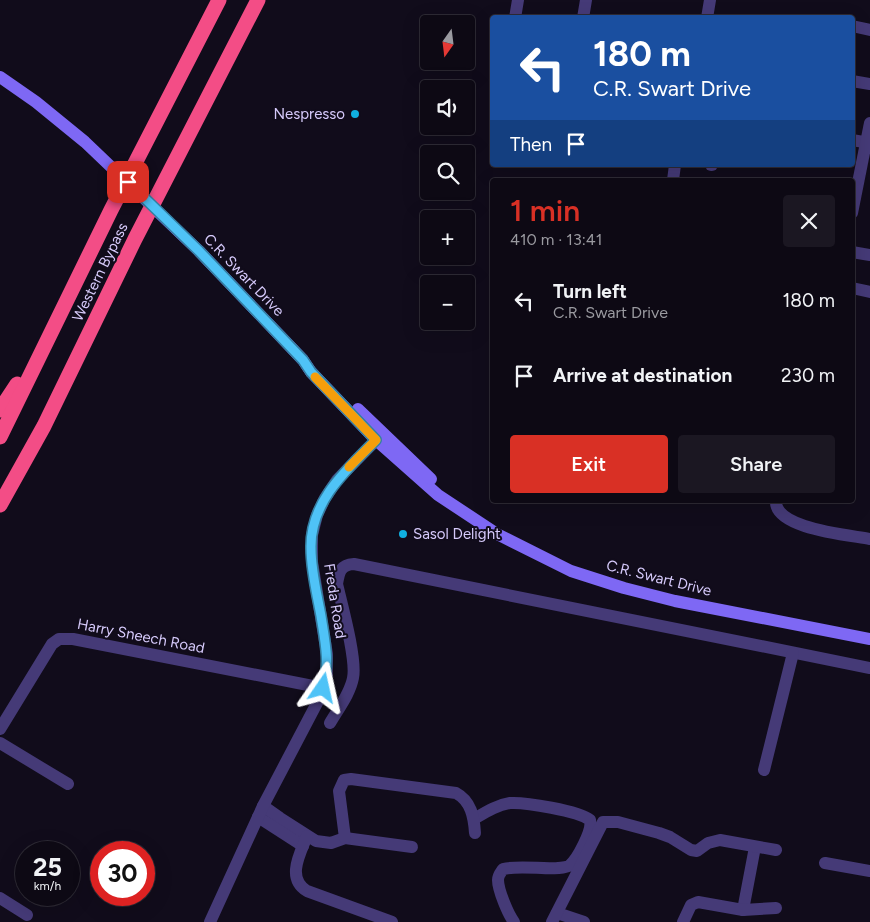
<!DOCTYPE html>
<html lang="en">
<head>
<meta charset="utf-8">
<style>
	:root { --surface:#0d0914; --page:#1b1722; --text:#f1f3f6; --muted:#9a9aa0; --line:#2d2a34; --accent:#d93025 }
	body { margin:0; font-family:Figtree,sans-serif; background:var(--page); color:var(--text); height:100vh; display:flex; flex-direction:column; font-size:19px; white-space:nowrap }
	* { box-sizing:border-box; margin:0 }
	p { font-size:16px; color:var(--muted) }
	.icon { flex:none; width:28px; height:28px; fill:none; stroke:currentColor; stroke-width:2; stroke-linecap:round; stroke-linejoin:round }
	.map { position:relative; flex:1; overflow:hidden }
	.drawer { position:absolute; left:490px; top:178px; width:365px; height:325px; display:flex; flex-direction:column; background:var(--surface); border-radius:5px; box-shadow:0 5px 20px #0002,0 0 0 1px var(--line) }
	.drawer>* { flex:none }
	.hud { position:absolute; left:490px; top:15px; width:365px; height:152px; border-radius:5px; box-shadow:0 5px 20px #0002,0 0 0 1px var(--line); background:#1a4fa0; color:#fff; overflow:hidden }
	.needle { width:32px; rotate:194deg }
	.fabs { position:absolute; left:420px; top:15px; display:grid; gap:10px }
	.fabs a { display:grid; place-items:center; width:55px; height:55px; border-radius:5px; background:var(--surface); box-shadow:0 5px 20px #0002,0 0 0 1px var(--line); font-size:25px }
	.speed { position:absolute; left:15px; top:841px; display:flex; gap:10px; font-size:25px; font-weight:700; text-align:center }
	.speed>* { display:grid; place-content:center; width:65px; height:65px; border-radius:50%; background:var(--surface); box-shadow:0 5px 20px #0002,0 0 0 1px var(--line); line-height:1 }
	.speed small { font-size:12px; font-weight:400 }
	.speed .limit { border:8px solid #d22; background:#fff; color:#111 }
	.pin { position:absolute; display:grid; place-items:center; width:42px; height:42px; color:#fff; margin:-21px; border-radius:10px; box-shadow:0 2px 8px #0006 }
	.me { position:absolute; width:55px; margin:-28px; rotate:11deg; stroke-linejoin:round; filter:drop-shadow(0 0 4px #0008) }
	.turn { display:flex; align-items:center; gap:18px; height:105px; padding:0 20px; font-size:22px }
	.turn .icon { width:65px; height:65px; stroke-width:2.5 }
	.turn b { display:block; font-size:35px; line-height:42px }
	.then { display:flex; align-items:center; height:48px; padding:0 20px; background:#0003; gap:10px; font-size:19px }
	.round { display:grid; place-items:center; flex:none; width:52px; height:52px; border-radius:5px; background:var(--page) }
	.headline { display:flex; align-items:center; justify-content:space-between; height:85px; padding:0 20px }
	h1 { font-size:30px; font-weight:600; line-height:38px; color:var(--accent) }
	.action { display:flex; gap:10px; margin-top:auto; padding:10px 20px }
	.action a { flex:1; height:58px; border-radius:5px; background:var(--accent); color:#fff; font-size:20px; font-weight:600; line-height:58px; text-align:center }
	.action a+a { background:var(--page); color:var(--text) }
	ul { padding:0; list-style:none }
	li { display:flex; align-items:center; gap:15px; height:75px; padding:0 20px }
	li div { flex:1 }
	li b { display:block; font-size:19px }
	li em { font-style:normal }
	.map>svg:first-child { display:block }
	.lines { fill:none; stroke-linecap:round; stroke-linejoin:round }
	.street { stroke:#453a77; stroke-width:12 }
	.secondary { stroke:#7e68f4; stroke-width:12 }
	.highway { stroke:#f34d86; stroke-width:15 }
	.route-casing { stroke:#337fa1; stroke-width:12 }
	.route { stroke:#4fc3f7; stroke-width:9 }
	.slow { stroke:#f59e0b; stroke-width:9 }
	.poi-dot { fill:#10b0e1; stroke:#110c1b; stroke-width:2 }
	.labels { text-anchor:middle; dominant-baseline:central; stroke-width:4; stroke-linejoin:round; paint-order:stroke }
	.poi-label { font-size:15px; fill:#d6cafb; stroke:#110c1b; text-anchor:end }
	.street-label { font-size:15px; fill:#d6cafb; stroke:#110c1b }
</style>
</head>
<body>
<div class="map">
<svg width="870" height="922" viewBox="0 0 870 922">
	<rect width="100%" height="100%" fill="#110c1b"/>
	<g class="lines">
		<g class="street">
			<polyline points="515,18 518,0"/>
			<polyline points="583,18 586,0"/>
			<polyline points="707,18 710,0"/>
			<polyline points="852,26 870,30"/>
			<polyline points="852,81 870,84"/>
			<polyline points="852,140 870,143"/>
			<polyline points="711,165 712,165"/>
			<polyline points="673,180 675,165"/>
			<polyline points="852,213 870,123"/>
			<polyline points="852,252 870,255"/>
			<polyline points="852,288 870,292"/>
			<path d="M 776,500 C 773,529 850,535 870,539"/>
			<path d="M 330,723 C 338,709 350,694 353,678 C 357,660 342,605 337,584 C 339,572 340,565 354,564 L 870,668"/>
			<polyline points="0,729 52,644 59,639 73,639 323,688"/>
			<polyline points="0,743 68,784"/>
			<polyline points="764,770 793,653"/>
			<polyline points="263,806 280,818 316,841 331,843 345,838 412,847"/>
			<polyline points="258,817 303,846"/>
			<path d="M 474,819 C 486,812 497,805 510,803 C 525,802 579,811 590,820 C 593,830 577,860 569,866 C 553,872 524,864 503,869 C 501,872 498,875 498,880 C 498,890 508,914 514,922"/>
			<path d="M 307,836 C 300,854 286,878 307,891 L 392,922"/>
			<path d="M 345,838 L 339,791 L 344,780 L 351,779 L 456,793 C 471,801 474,817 475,833"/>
			<polyline points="825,863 870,871"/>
			<polyline points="0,898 27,915"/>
			<polyline points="743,910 755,847"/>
			<polyline points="557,913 584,922"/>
			<polyline points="210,922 263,806 317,703 327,674 327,654 312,562 312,535 317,515 325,498 337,480 382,434"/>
			<polyline points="552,922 603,822 618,822 659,833 670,837 691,850 697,851 708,843 720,840 776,850"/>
			<polyline points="683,922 691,905 698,902 743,910 776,908"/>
		</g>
		<g class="secondary">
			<polyline points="0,77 36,102 85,142 199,251 303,360 311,372 376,440 438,495 497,534 571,571 624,588 675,601 870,639"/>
			<polyline points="358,409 431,479"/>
		</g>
		<g class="highway">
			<polyline points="0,410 17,384"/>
			<polyline points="0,437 111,210 219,0"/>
			<polyline points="0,505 44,426 135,239 258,0"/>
		</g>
	</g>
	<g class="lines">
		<g class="route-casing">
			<path id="route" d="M 128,182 L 199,251 L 303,360 L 311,372 L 376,440 C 346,470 310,502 311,548 C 311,571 317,594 321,616 C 325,642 330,662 323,688"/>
		</g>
		<use href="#route" class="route"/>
		<polyline class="slow" points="315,377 376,440 349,467"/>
	</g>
	<g class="poi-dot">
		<circle cx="355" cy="114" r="5"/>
		<circle cx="403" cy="534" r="5"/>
	</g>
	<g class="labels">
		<g class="poi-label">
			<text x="345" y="114">Nespresso</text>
			<text x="413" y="534" text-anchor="start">Sasol Delight</text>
		</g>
		<g class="street-label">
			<text transform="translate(100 272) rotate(-64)">Western Bypass</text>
			<text transform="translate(244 275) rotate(46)">C.R. Swart Drive</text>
			<text transform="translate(659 578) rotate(14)">C.R. Swart Drive</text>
			<text transform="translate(335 601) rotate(81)">Freda Road</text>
			<text transform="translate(141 636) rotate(11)">Harry Sneech Road</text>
		</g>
	</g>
</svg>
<div class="fabs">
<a><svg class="needle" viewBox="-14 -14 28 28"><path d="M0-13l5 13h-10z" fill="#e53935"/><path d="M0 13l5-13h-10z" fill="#9a9aa0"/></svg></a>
<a><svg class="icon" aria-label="sound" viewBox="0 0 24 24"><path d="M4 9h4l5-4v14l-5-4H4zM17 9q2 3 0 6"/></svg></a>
<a><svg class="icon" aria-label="search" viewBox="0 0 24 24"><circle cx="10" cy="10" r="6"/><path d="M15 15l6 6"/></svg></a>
<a>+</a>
<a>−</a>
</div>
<div class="speed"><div>25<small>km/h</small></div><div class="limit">30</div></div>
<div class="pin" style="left:128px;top:182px;background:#d93025"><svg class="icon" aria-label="arrive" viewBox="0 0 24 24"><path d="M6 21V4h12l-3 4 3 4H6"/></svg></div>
<svg class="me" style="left:323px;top:688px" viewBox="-20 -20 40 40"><path d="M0-17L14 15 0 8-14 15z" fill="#4fc3f7" stroke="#fff" stroke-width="4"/></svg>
<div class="hud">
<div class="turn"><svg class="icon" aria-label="left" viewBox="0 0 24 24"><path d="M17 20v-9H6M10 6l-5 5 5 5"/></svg><div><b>180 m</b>C.R. Swart Drive</div></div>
<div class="then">Then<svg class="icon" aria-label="arrive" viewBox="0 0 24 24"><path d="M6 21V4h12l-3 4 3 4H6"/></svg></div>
</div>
<section class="drawer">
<div class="headline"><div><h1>1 min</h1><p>410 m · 13:41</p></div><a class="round"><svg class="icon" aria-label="close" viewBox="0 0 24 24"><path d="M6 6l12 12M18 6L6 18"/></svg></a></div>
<ul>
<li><svg class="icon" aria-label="left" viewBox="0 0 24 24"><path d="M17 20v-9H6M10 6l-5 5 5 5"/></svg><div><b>Turn left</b><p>C.R. Swart Drive</p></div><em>180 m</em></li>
<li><svg class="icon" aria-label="arrive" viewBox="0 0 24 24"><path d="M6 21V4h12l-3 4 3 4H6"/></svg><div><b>Arrive at destination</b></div><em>230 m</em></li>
</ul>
<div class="action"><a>Exit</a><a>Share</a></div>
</section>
</div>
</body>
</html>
